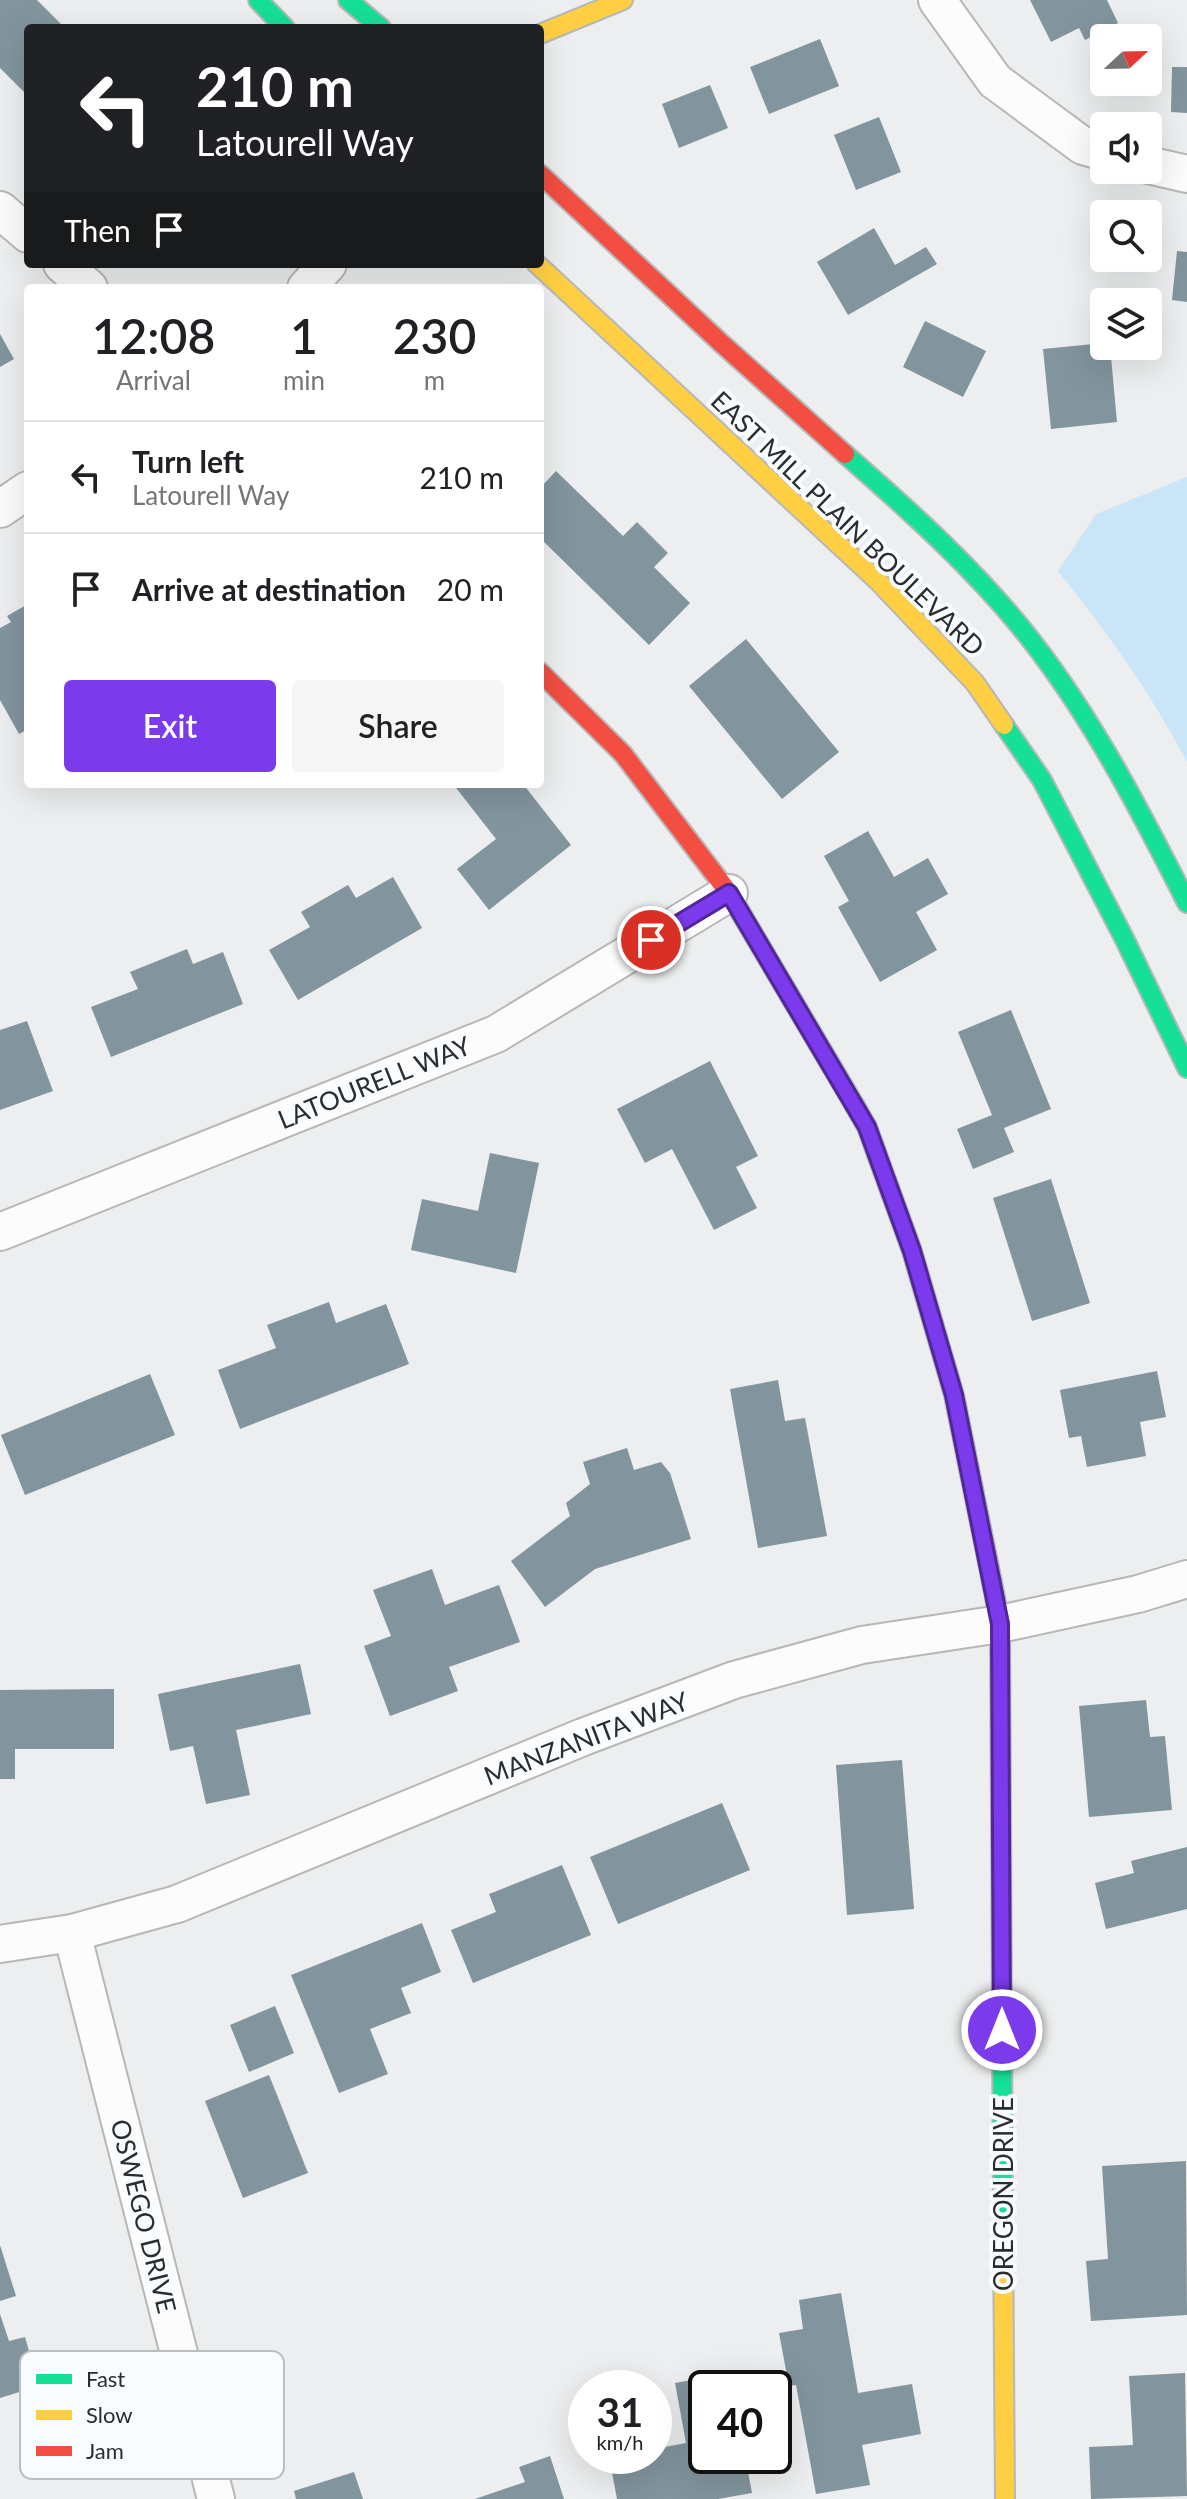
<!DOCTYPE html>
<html lang="en">
<head>
<meta charset="utf-8">
<style>
	:root { --surface:#fff; --page:#f6f6f6; --text:#202124; --muted:#757577; --line:#e0e0e0; --accent:#7c3aed }
	body { margin:0; font-family:Lato,sans-serif; background:var(--page); color:var(--text); height:100vh; display:flex; flex-direction:column; font-size:30px; white-space:nowrap }
	* { box-sizing:border-box; margin:0 }
	p { font-size:26px; color:var(--muted) }
	.icon { flex:none; width:44px; height:44px; fill:none; stroke:currentColor; stroke-width:2; stroke-linecap:round; stroke-linejoin:round }
	.map { position:relative; flex:1; overflow:hidden }
	.details { position:absolute; left:24px; top:284px; width:520px; height:504px; display:flex; flex-direction:column; background:var(--surface); border-radius:8px; box-shadow:0 8px 32px #0002 }
	.details>* { flex:none }
	.guide { position:absolute; left:24px; top:24px; width:520px; height:244px; border-radius:8px; box-shadow:0 8px 32px #0002; background:#202124; color:#fff; overflow:hidden }
	.needle { width:52px; rotate:68deg }
	.controls { position:absolute; left:1090px; top:24px; display:grid; gap:16px }
	.controls a { display:grid; place-items:center; width:72px; height:72px; border-radius:8px; background:var(--surface); box-shadow:0 8px 32px #0002; font-size:40px }
	.speed { position:absolute; left:568px; top:2370px; display:flex; gap:16px; font-size:40px; font-weight:700; text-align:center }
	.speed>* { display:grid; place-content:center; width:104px; height:104px; border-radius:50%; background:var(--surface); box-shadow:0 8px 32px #0002; line-height:1 }
	.speed small { font-size:20px; font-weight:400 }
	.speed .limit { border:4px solid #111; border-radius:12px; background:#fff; color:#111 }
	.pin { position:absolute; display:grid; place-items:center; width:68px; height:68px; color:#fff; margin:-34px; border:4px solid #fff; border-radius:50%; box-shadow:0 2px 8px #0007 }
	.me { position:absolute; width:88px; margin:-44px; rotate:0deg; stroke-linejoin:round; filter:drop-shadow(0 0 6px #0008) }
	.turn { display:flex; align-items:center; gap:28px; height:168px; padding:0 40px; font-size:36px }
	.turn .icon { width:104px; height:104px; stroke-width:2.5 }
	.turn b { display:block; font-size:56px; line-height:68px }
	.then { display:flex; align-items:center; height:76px; padding:0 40px; background:#0003; gap:16px; font-size:30px }
	.eta { display:flex; justify-content:space-evenly; align-items:center; height:136px; text-align:center }
	.eta b { font-size:48px; font-weight:600; line-height:56px }
	.action { display:flex; gap:16px; margin-top:auto; padding:16px 40px }
	.action a { flex:1; height:92px; border-radius:8px; background:var(--accent); color:#fff; font-size:32px; font-weight:600; line-height:92px; text-align:center }
	.action a+a { background:var(--page); color:var(--text) }
	ul { padding:0; list-style:none }
	li { display:flex; align-items:center; gap:24px; height:112px; padding:0 40px; border-top:2px solid var(--line) }
	li div { flex:1 }
	li b { display:block; font-size:30px }
	li em { font-style:normal }
	.map>svg:first-child { display:block }
	.green { fill:#cbe5f8 }
	.building { fill:#82949e }
	.lines { fill:none; stroke-linecap:round; stroke-linejoin:round }
	.street-casing { stroke:#b6b8b8; stroke-width:40 }
	.fast-casing { stroke:#b6b8b8; stroke-width:22 }
	.slow-casing { stroke:#b6b8b8; stroke-width:22 }
	.jam-casing { stroke:#b6b8b8; stroke-width:22 }
	.street { stroke:#fcfcfd; stroke-width:36 }
	.fast { stroke:#16e098; stroke-width:18 }
	.slow { stroke:#ffcf43; stroke-width:18 }
	.jam { stroke:#f24e42; stroke-width:18 }
	.route-casing { stroke:#51269a; stroke-width:20 }
	.route { stroke:#7c3aed; stroke-width:14 }
	.labels { text-anchor:middle; dominant-baseline:central; stroke-width:8; stroke-linejoin:round; paint-order:stroke }
	.street-label { font-size:26px; fill:#2b2c2d; stroke:#f9fcfe }
	.key { fill:#f9fcfe; stroke:#bbbebf; stroke-width:2 }
	.key-label { font-size:22px; fill:#2b2c2d }
</style>
</head>
<body>
<div class="map">
<svg width="1187" height="2499" viewBox="0 0 1187 2499">
	<rect width="100%" height="100%" fill="#eceeef"/>
	<path class="green" d="M 1187,477 L 1187,762 C 1151,693 1106,631 1058,571 L 1096,514 Z"/>
	<g class="building">
		<polygon points="0,0 37,0 65,28 28,28 28,96 0,68"/>
		<polygon points="1030,0 1107,0 1118,23 1085,40 1079,28 1051,42"/>
		<polygon points="820,39 839,86 769,114 750,67"/>
		<polygon points="1172,67 1187,67 1187,113 1171,112"/>
		<polygon points="710,85 728,128 679,148 662,104"/>
		<polygon points="879,117 901,172 856,190 834,135"/>
		<polygon points="874,228 895,265 926,247 937,264 848,315 817,262"/>
		<polygon points="1177,251 1187,252 1187,302 1172,300"/>
		<polygon points="925,321 986,351 963,397 903,367"/>
		<polygon points="0,334 14,359 0,367"/>
		<polygon points="1104,343 1104,346 1110,346 1117,422 1051,429 1043,349"/>
		<polygon points="556,471 623,536 637,522 668,553 654,567 690,603 649,645 540,538 540,488"/>
		<polygon points="28,604 28,729 19,734 0,700 0,628 11,622 7,616"/>
		<polygon points="746,639 839,752 782,799 689,686"/>
		<polygon points="453,784 523,784 571,845 489,910 457,869 496,839"/>
		<polygon points="868,831 894,877 928,858 948,894 916,912 937,950 880,982 838,907 849,901 824,856"/>
		<polygon points="393,877 422,928 298,1000 269,950 310,927 301,912 348,885 356,898"/>
		<polygon points="187,949 193,964 223,952 243,1004 111,1057 91,1007 138,989 130,972"/>
		<polygon points="1011,1010 1051,1109 1004,1128 1014,1152 973,1169 957,1129 992,1115 958,1032"/>
		<polygon points="27,1021 53,1091 0,1110 0,1030"/>
		<polygon points="710,1061 758,1156 736,1167 757,1208 714,1230 672,1149 645,1163 617,1109"/>
		<polygon points="490,1153 539,1163 516,1273 411,1250 422,1199 478,1211"/>
		<polygon points="1051,1179 1090,1303 1032,1321 993,1198"/>
		<polygon points="329,1302 336,1323 386,1304 409,1364 240,1429 218,1370 276,1348 267,1325"/>
		<polygon points="1157,1371 1166,1417 1140,1422 1146,1456 1087,1467 1081,1436 1069,1438 1060,1390"/>
		<polygon points="150,1374 175,1435 25,1495 1,1435"/>
		<polygon points="778,1380 785,1421 805,1418 827,1536 758,1548 730,1389"/>
		<polygon points="627,1448 634,1470 661,1462 670,1473 691,1539 595,1569 545,1607 511,1561 570,1516 566,1503 590,1484 583,1462"/>
		<polygon points="432,1569 445,1605 499,1585 520,1642 449,1667 458,1691 390,1716 364,1646 391,1636 373,1590"/>
		<polygon points="300,1664 311,1714 236,1730 250,1795 206,1804 193,1746 170,1751 158,1694"/>
		<polygon points="114,1689 114,1749 15,1749 15,1779 0,1779 0,1690"/>
		<polygon points="1146,1700 1150,1737 1165,1736 1172,1810 1089,1817 1079,1706"/>
		<polygon points="902,1760 914,1909 847,1915 836,1765"/>
		<polygon points="722,1803 750,1870 618,1924 590,1857"/>
		<polygon points="1187,1847 1187,1909 1106,1929 1095,1883 1134,1873 1131,1861"/>
		<polygon points="562,1865 591,1935 473,1983 451,1930 496,1912 489,1894"/>
		<polygon points="422,1923 441,1972 401,1988 411,2013 370,2029 388,2074 339,2093 291,1975"/>
		<polygon points="275,2006 294,2053 249,2072 230,2025"/>
		<polygon points="269,2075 308,2173 243,2198 205,2101"/>
		<polygon points="1186,2161 1187,2315 1091,2321 1086,2261 1108,2259 1102,2166"/>
		<polygon points="0,2245 16,2296 0,2301"/>
		<polygon points="841,2293 858,2393 912,2384 921,2434 862,2445 870,2485 816,2494 796,2385 789,2386 779,2333 803,2329 799,2300"/>
		<polygon points="0,2314 9,2341 25,2337 39,2386 0,2398"/>
		<polygon points="730,2373 733,2388 706,2388 706,2456 745,2456 752,2493 718,2499 617,2499 609,2457 654,2456 654,2449 686,2443 675,2383"/>
		<polygon points="1185,2373 1187,2496 1091,2499 1089,2447 1133,2445 1129,2376"/>
		<polygon points="550,2456 564,2499 475,2499 525,2482 519,2467"/>
		<polygon points="354,2472 363,2499 296,2499 294,2491"/>
	</g>
	<g class="lines">
		<g class="street-casing">
			<g id="street">
				<polyline points="937,0 995,81 1083,146 1104,152"/>
				<polyline points="1148,165 1187,174"/>
				<polyline points="0,210 28,234"/>
				<polyline points="62,264 89,288"/>
				<polyline points="306,288 328,264"/>
				<polyline points="0,509 28,490"/>
				<polyline points="0,1232 496,1034 729,893"/>
				<polyline points="72,1933 216,2499"/>
				<polyline points="0,1944 72,1933 177,1904 583,1737 734,1680 862,1645 1000,1624 1138,1594 1187,1579"/>
			</g>
		</g>
		<g class="fast-casing">
			<g id="fast">
				<polyline points="258,0 285,28"/>
				<polyline points="348,0 381,28"/>
				<path d="M 845,454 C 911,512 977,571 1031,640 C 1094,721 1141,812 1187,903"/>
				<polyline points="1004,725 1042,780 1124,938 1187,1068"/>
				<polyline points="992,1582 1000,1624 1003,2227"/>
			</g>
		</g>
		<g class="slow-casing">
			<g id="slow">
				<polyline points="540,34 623,0"/>
				<polyline points="537,264 878,581 975,683 1004,725"/>
				<polyline points="855,1106 867,1127 912,1251 954,1395 992,1582"/>
				<polyline points="1003,2227 1005,2499"/>
			</g>
		</g>
		<g class="jam-casing">
			<g id="jam">
				<polyline points="540,174 720,342 845,454"/>
				<polyline points="540,672 623,754 729,893 855,1106"/>
			</g>
		</g>
		<use href="#street" class="street"/>
		<use href="#fast" class="fast"/>
		<use href="#slow" class="slow"/>
		<use href="#jam" class="jam"/>
	</g>
	<g class="lines">
		<g class="route-casing">
			<polyline id="route" points="651,940 729,893 867,1127 912,1251 954,1395 1000,1624 1002,2030"/>
		</g>
		<use href="#route" class="route"/>
	</g>
	<g class="labels">
		<g class="street-label">
			<text transform="translate(848 523) rotate(44)">EAST MILL PLAIN BOULEVARD</text>
			<text transform="translate(374 1082) rotate(-22)">LATOURELL WAY</text>
			<text transform="translate(586 1738) rotate(-21)">MANZANITA WAY</text>
			<text transform="translate(1003 2194) rotate(-90)">OREGON DRIVE</text>
			<text transform="translate(144 2216) rotate(76)">OSWEGO DRIVE</text>
		</g>
	</g>
	<rect x="20" y="2351" width="264" height="128" rx="12" class="key"/>
	<rect x="36" y="2374" width="36" height="10" fill="#16e098"/>
	<rect x="36" y="2410" width="36" height="10" fill="#ffcf43"/>
	<rect x="36" y="2446" width="36" height="10" fill="#f24e42"/>
	<g class="key-label">
		<text x="86" y="2387">Fast</text>
		<text x="86" y="2423">Slow</text>
		<text x="86" y="2459">Jam</text>
	</g>
</svg>
<div class="controls">
<a><svg class="needle" viewBox="-14 -14 28 28"><path d="M0-13l5 13h-10z" fill="#e53935"/><path d="M0 13l5-13h-10z" fill="#757577"/></svg></a>
<a><svg class="icon" aria-label="sound" viewBox="0 0 24 24"><path d="M4 9h4l5-4v14l-5-4H4zM17 9q2 3 0 6"/></svg></a>
<a><svg class="icon" aria-label="search" viewBox="0 0 24 24"><circle cx="10" cy="10" r="6"/><path d="M15 15l6 6"/></svg></a>
<a><svg class="icon" aria-label="layers" viewBox="0 0 24 24"><path d="M12 4l9 5-9 5-9-5zM3 14l9 5 9-5"/></svg></a>
</div>
<div class="speed"><div>31<small>km/h</small></div><div class="limit">40</div></div>
<div class="pin" style="left:651px;top:940px;background:#d93025"><svg class="icon" aria-label="arrive" viewBox="0 0 24 24"><path d="M6 21V4h12l-3 4 3 4H6"/></svg></div>
<svg class="me" style="left:1002px;top:2030px" viewBox="-20 -20 40 40"><circle r="17" fill="#7c3aed" stroke="#fff" stroke-width="3"/><path d="M0-11L8 9 0 5-8 9z" fill="#fff"/></svg>
<div class="guide">
<div class="turn"><svg class="icon" aria-label="left" viewBox="0 0 24 24"><path d="M17 20v-9H6M10 6l-5 5 5 5"/></svg><div><b>210 m</b>Latourell Way</div></div>
<div class="then">Then<svg class="icon" aria-label="arrive" viewBox="0 0 24 24"><path d="M6 21V4h12l-3 4 3 4H6"/></svg></div>
</div>
<section class="details">
<div class="eta">
<div><b>12:08</b><p>Arrival</p></div>
<div><b>1</b><p>min</p></div>
<div><b>230</b><p>m</p></div>
</div>
<ul>
<li><svg class="icon" aria-label="left" viewBox="0 0 24 24"><path d="M17 20v-9H6M10 6l-5 5 5 5"/></svg><div><b>Turn left</b><p>Latourell Way</p></div><em>210 m</em></li>
<li><svg class="icon" aria-label="arrive" viewBox="0 0 24 24"><path d="M6 21V4h12l-3 4 3 4H6"/></svg><div><b>Arrive at destination</b></div><em>20 m</em></li>
</ul>
<div class="action"><a>Exit</a><a>Share</a></div>
</section>
</div>
</body>
</html>
